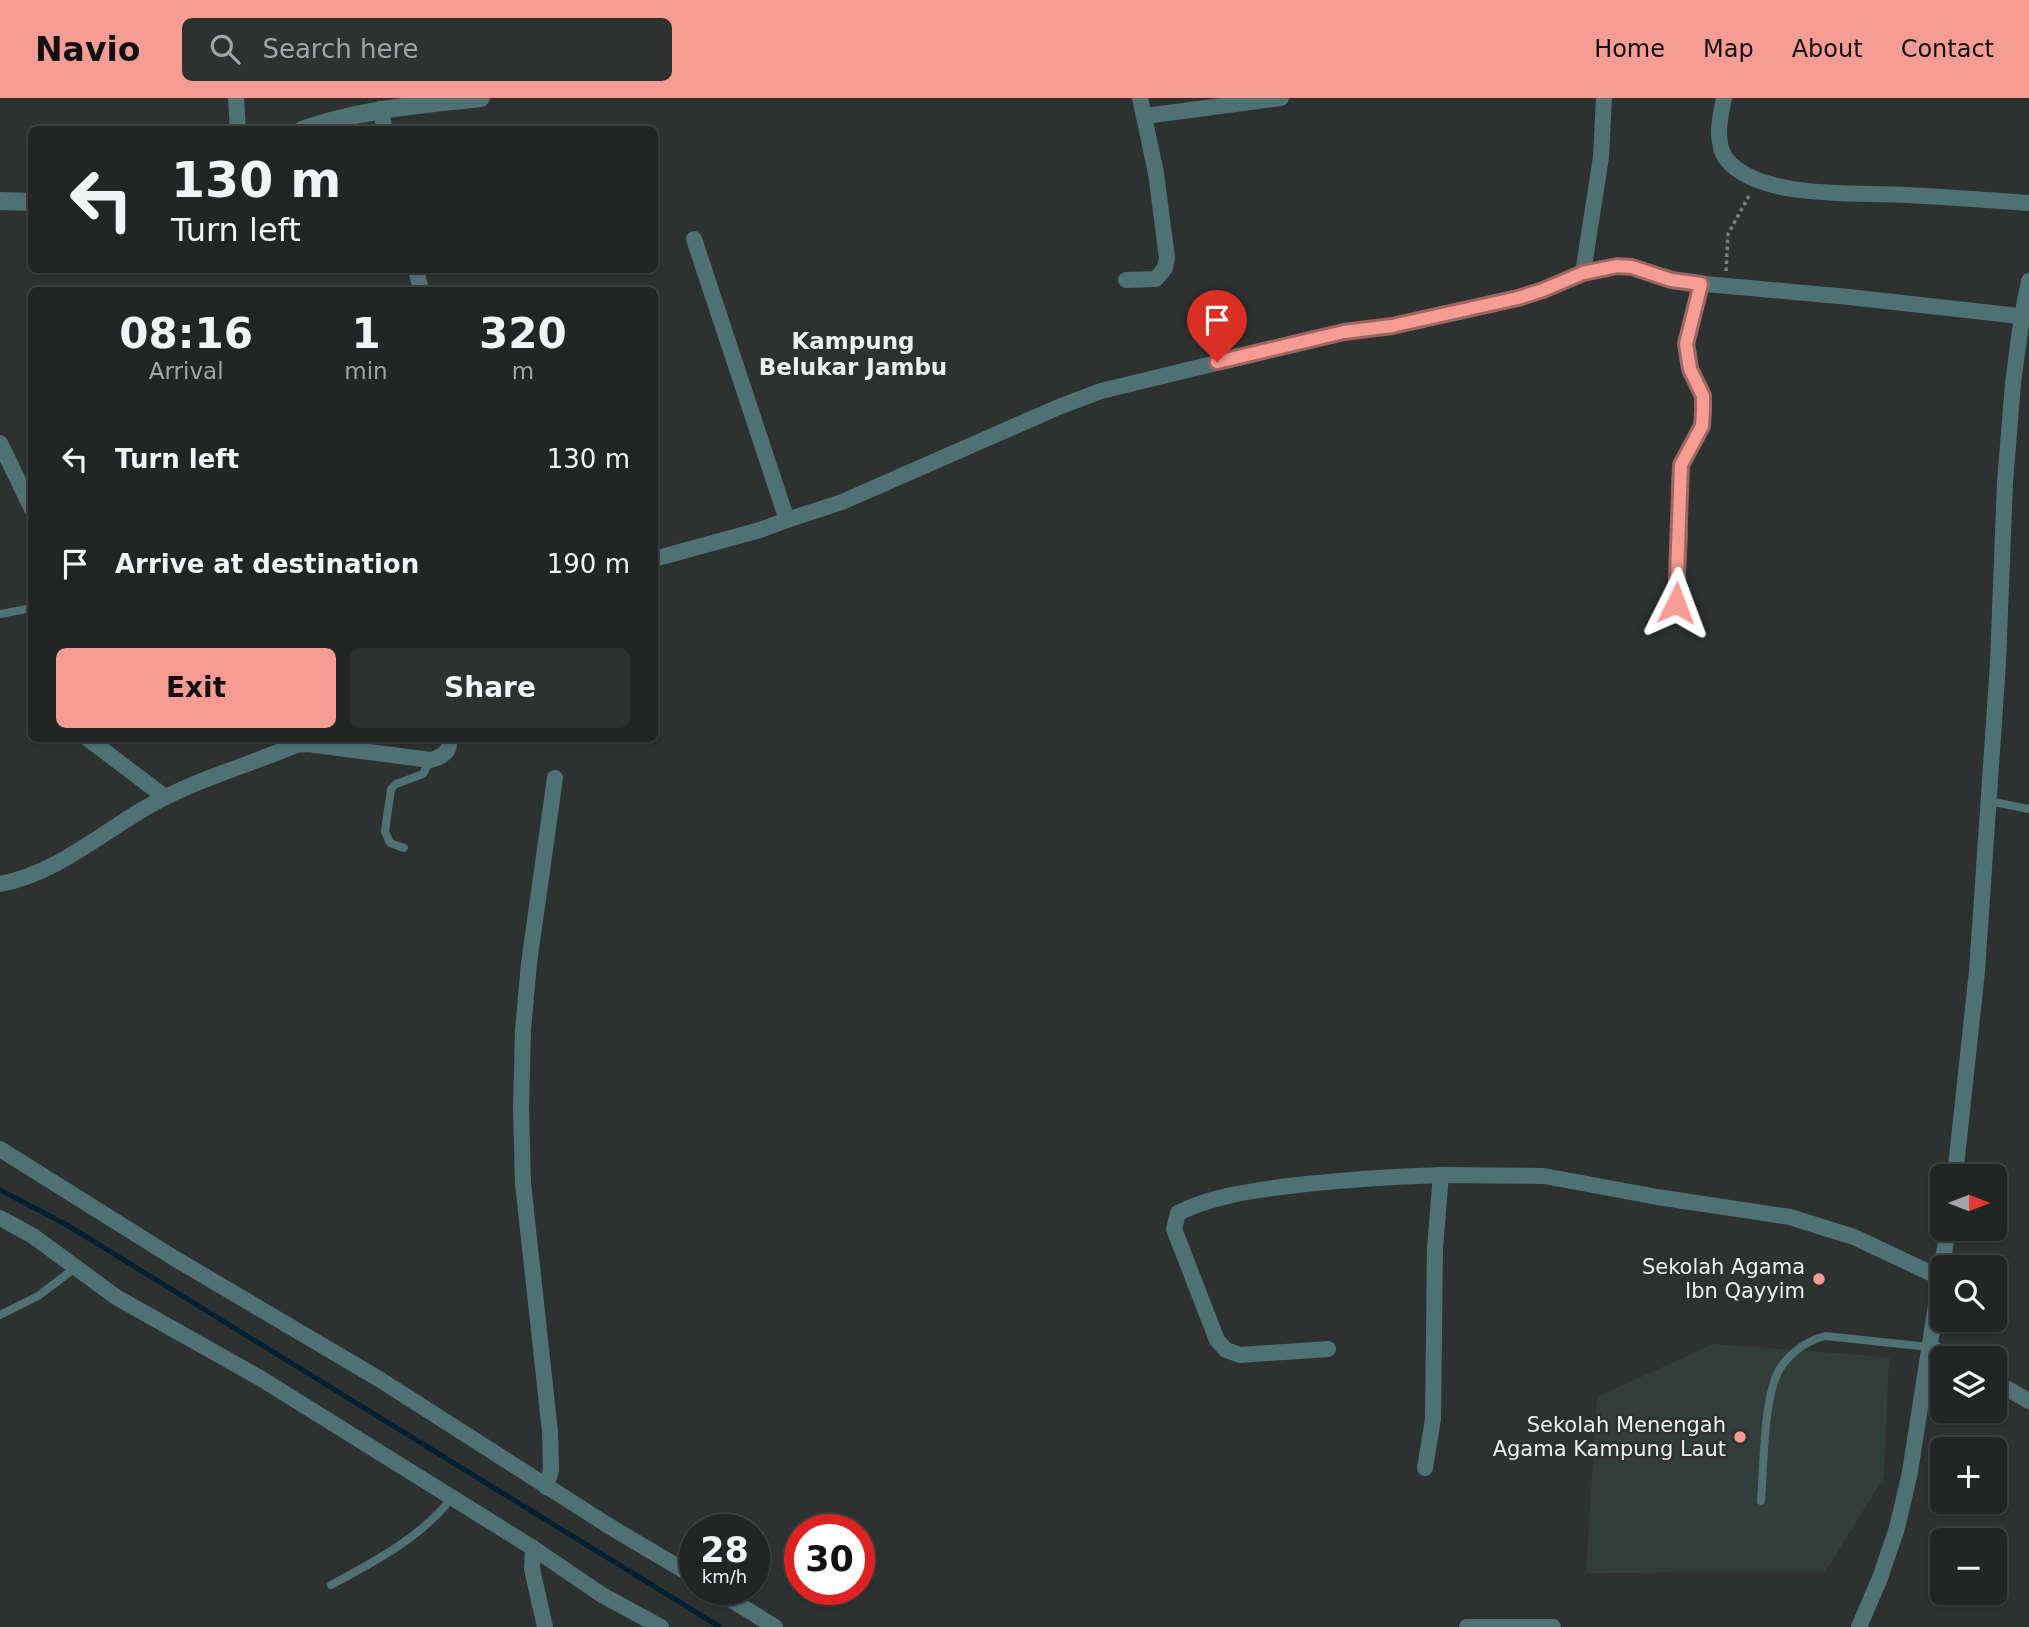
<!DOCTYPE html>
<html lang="en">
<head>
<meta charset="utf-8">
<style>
	:root { --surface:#222523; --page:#2e3130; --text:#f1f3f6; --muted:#a2a5a6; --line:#3f4241; --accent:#f59c95 }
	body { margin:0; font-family:"DejaVu Sans",sans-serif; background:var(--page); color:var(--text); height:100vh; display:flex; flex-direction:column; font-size:26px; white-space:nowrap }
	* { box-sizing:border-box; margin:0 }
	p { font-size:23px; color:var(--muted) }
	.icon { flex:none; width:38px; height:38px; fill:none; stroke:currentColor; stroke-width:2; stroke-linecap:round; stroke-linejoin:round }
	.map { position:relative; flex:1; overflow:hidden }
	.sheet { position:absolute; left:28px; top:189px; width:630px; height:455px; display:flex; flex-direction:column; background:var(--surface); border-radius:10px; box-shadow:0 2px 5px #0004,0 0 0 2px var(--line) }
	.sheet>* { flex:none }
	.top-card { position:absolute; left:28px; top:28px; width:630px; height:147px; border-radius:10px; box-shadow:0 2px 5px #0004,0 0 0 2px var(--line); background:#222523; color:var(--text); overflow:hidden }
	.needle { width:46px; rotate:90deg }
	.controls { position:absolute; left:1930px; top:1066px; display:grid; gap:14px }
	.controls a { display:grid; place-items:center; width:77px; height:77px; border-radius:10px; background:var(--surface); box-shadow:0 2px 5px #0004,0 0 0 2px var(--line); font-size:35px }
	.speed { position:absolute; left:679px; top:1416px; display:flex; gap:14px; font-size:35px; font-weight:700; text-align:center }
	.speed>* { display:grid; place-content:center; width:91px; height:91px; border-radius:50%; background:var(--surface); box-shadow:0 2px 5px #0004,0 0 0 2px var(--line); line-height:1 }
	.speed small { font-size:18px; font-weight:400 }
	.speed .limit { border:10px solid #d22; background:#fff; color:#111 }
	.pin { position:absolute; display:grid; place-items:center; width:60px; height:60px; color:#fff; margin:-72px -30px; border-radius:50% 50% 50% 0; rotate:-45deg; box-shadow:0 0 7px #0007 }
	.pin .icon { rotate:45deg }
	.me { position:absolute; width:77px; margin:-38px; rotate:3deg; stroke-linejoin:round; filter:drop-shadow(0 0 5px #0008) }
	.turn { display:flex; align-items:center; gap:24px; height:147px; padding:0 28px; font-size:32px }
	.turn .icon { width:91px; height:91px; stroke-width:2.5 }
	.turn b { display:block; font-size:49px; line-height:60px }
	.eta { display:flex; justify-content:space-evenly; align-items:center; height:119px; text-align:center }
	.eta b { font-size:42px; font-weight:700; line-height:49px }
	.button { display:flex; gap:14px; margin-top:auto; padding:14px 28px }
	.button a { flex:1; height:80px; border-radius:10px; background:var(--accent); color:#111; font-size:28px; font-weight:700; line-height:80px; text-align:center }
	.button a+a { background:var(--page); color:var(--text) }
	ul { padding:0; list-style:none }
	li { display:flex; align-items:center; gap:21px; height:105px; padding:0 28px }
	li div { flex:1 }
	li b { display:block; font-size:26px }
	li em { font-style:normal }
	header { display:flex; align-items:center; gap:42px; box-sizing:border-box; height:98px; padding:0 35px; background:var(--accent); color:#111 }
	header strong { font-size:33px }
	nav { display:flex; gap:38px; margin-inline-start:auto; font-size:24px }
	.search { width:490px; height:63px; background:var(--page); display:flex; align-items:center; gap:18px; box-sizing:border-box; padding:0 24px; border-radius:10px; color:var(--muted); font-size:26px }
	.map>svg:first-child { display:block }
	.built { fill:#333e3b }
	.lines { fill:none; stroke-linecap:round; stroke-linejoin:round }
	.stream { stroke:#001f30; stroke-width:5 }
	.path { stroke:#7b7e7d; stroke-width:3.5; stroke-dasharray:3.5 3.5; stroke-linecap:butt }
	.service { stroke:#507174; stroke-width:8 }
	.minor { stroke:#507174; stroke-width:16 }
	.tertiary { stroke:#507174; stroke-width:18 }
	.route-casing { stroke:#9f6561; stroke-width:18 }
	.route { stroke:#f59c95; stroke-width:12 }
	.poi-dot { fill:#f59c95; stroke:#2d312f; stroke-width:2.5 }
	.labels { text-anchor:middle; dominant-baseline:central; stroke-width:5; stroke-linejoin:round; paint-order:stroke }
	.poi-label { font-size:21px; fill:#ecefee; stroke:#2d312f; text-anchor:end }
	.neighbourhood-label { font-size:23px; font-weight:bold; fill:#ecefee; stroke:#2d312f }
</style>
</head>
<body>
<header>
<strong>Navio</strong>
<div class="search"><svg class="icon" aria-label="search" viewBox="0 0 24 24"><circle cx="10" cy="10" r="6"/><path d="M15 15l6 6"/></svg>Search here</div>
<nav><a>Home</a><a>Map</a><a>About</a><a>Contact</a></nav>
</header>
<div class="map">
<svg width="2029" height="1529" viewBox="0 0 2029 1529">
	<rect width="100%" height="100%" fill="#2d312f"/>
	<polygon class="built" points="1713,1246 1889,1259 1884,1379 1825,1474 1586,1475 1597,1299"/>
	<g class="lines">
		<polyline class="stream" points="0,1092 67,1127 720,1529"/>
		<polyline class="path" points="1726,173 1728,136 1750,96"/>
		<g class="service">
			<polyline points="0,516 32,510"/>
			<polyline points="1989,703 2029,711"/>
			<polyline points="404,750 390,745 385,733 391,691 396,686 423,676 430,662"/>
			<polyline points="0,1217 38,1198 75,1170"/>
			<path d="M 1761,1403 C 1764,1370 1763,1295 1781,1269 C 1792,1253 1807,1243 1825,1238 L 1929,1249"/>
			<path d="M 331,1487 C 374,1464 420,1440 451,1401"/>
		</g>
		<g class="minor">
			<polyline points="236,0 238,32"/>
			<path d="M 1724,0 C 1720,18 1714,46 1727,62 C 1761,102 1858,94 1906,97 C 1947,99 1988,102 2029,105"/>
			<polyline points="380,11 385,32"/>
			<polyline points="1145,18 1281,0"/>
			<polyline points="416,172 421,192"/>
			<polyline points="1583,175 1601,59 1604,0"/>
			<polyline points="1126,182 1156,181 1165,170 1167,160 1156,75 1140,0"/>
			<polyline points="0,345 32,411"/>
			<polyline points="787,422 842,404 1061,308 1101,293 1344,234 1392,228 1518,200 1543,192 1583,175 1617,168 1632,169 1683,184 1849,199 2029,219"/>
			<polyline points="654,461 760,432 787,422 694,141"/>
			<polyline points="1676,505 1680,438 1679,387 1681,367 1702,328 1703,314 1703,298 1691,271 1687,246 1701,186"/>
			<polyline points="87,640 165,699"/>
			<path d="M 0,786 C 55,776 100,736 147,709 C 194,682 246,668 296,647 L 308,646 L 430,662 C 443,659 450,654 450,640"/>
			<polyline points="0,1051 174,1160 379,1281 609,1428 695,1479"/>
			<polyline points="1955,1078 1977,873 1998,565 2005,384 2013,285 2022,218 2029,183"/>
			<polyline points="0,1120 33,1138 116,1199 260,1280 533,1450 602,1497 661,1529"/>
			<polyline points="1929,1249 1951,1260"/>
			<path d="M 1328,1251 L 1240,1257 L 1226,1252 L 1217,1242 L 1174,1131 L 1178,1115 C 1210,1099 1245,1094 1281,1089 C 1334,1082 1387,1079 1441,1077"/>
			<polyline points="1995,1284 2029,1303"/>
			<polyline points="1425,1370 1433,1321 1435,1150 1441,1077 1544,1078 1657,1099 1790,1119 1854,1139 1941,1180"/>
			<polyline points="546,1389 551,1372 550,1334 523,1085 521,1011 523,932 529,865 555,680"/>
			<polyline points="533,1450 532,1471 545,1529"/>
			<polyline points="714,1491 775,1529"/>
			<polyline points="1467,1529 1553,1529"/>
			<polyline points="1859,1529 1880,1480 1897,1430 1910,1374 1948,1130"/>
		</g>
		<g class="tertiary">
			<path d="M 302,32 C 360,11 420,7 481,0"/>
			<polyline points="0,103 32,104"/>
		</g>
	</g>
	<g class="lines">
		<g class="route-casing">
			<polyline id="route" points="1217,264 1344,234 1392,228 1518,200 1543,192 1583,175 1617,168 1632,169 1671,182 1701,186 1686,246 1690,271 1703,298 1703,314 1702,328 1681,367 1676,505"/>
		</g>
		<use href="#route" class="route"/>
	</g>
	<g class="poi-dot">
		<circle cx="1819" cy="1181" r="7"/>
		<circle cx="1740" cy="1339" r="7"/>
	</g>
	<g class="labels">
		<g class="poi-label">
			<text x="1805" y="1169">Sekolah Agama<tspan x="1805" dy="24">Ibn Qayyim</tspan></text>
			<text x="1726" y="1327">Sekolah Menengah<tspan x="1726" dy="24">Agama Kampung Laut</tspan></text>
		</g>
		<g class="neighbourhood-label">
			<text x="853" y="243">Kampung<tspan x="853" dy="26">Belukar Jambu</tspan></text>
		</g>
	</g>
</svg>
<div class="controls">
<a><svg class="needle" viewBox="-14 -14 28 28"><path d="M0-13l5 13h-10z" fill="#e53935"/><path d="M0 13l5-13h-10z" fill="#a2a5a6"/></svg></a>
<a><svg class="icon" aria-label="search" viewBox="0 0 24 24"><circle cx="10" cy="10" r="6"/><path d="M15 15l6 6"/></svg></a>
<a><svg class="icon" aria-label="layers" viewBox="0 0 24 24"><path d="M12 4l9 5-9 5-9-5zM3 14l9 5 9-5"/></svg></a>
<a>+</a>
<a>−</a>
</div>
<div class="speed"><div>28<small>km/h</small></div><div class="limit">30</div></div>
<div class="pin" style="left:1217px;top:264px;background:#d93025"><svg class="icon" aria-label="arrive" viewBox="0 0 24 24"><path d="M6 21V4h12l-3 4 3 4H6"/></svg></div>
<svg class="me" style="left:1676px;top:505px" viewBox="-20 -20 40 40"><path d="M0-17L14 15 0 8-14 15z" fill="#f59c95" stroke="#fff" stroke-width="4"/></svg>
<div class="top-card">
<div class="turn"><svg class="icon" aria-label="left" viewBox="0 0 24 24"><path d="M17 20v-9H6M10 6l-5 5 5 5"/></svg><div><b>130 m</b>Turn left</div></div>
</div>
<section class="sheet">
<div class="eta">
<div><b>08:16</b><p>Arrival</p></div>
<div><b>1</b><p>min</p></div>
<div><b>320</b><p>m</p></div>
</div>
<ul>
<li><svg class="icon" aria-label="left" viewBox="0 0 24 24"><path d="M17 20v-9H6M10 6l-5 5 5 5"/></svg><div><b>Turn left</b></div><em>130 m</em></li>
<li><svg class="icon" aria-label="arrive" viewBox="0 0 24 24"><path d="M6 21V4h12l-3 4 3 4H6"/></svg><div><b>Arrive at destination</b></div><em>190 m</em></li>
</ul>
<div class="button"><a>Exit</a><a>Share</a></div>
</section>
</div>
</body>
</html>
